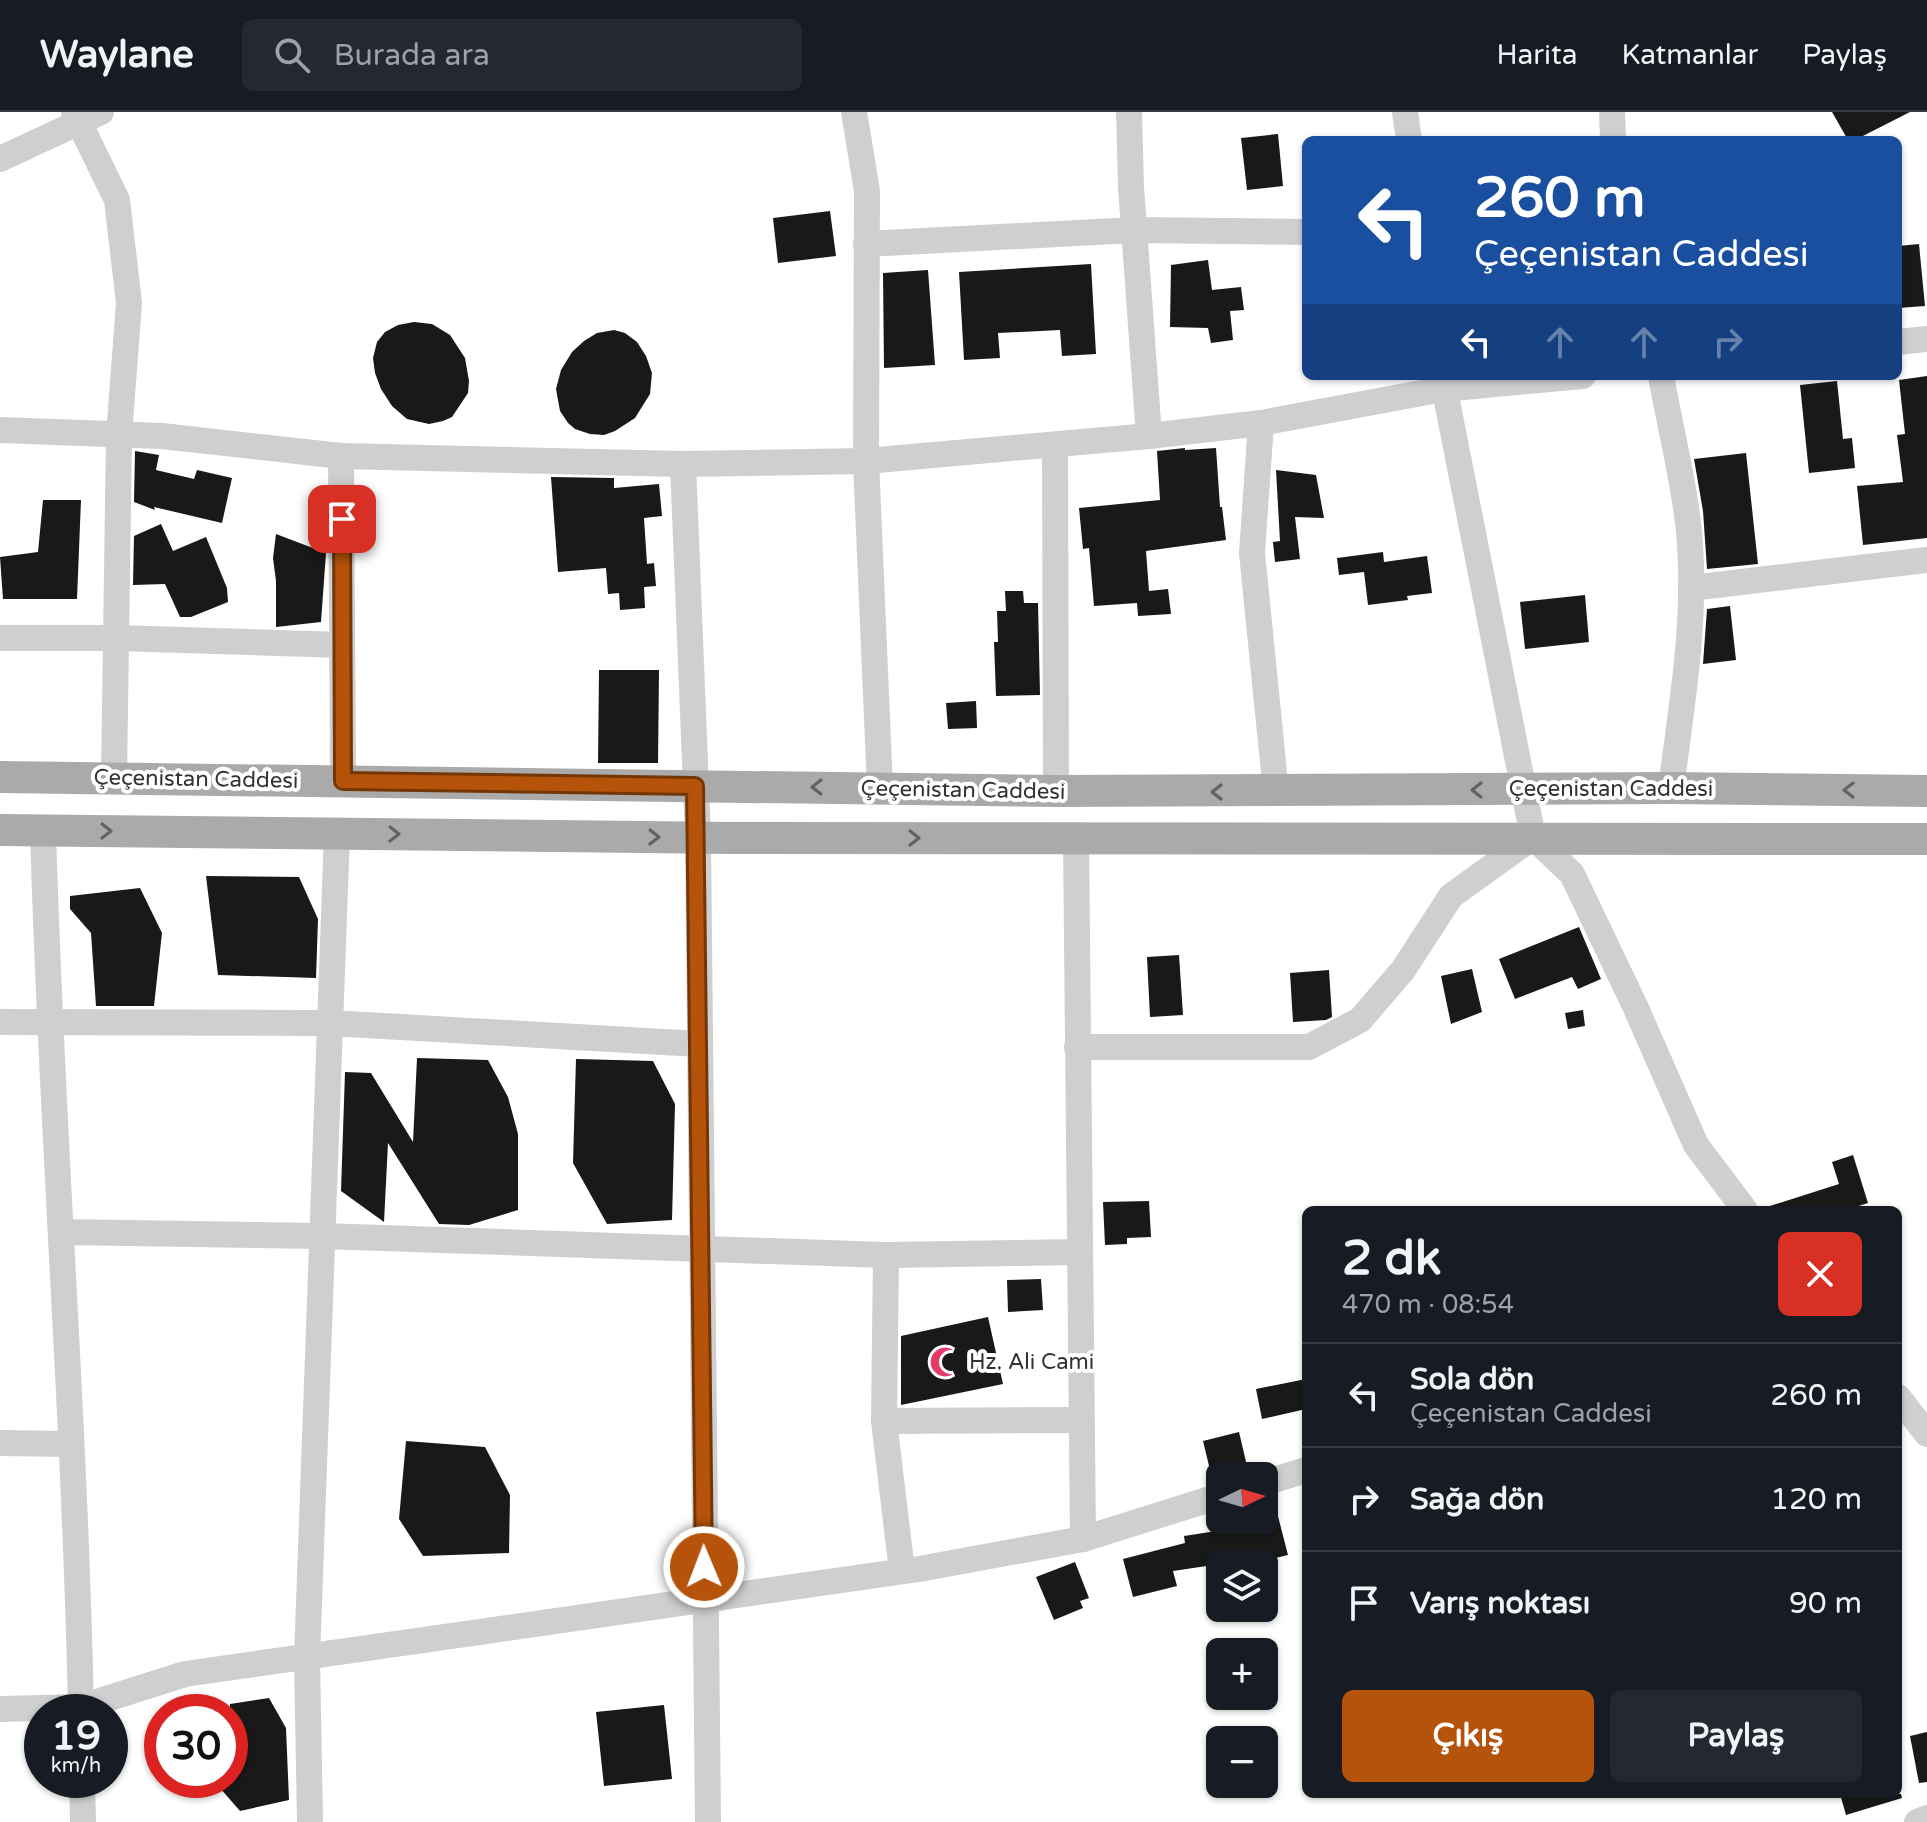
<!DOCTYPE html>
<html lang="tr">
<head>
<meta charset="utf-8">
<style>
	:root { --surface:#171b24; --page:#242831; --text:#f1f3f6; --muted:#9ea1a6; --line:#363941; --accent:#b45309 }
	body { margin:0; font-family:"Varela Round",sans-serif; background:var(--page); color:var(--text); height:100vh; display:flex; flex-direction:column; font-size:30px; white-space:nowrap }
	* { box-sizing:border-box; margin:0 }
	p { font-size:26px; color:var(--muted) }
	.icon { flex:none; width:44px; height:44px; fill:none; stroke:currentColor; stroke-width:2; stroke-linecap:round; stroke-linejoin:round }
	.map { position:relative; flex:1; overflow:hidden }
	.sheet { position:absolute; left:1302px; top:1094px; width:600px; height:592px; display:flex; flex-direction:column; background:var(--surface); border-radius:12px; box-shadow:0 2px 6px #0004 }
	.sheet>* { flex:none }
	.top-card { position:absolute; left:1302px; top:24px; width:600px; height:244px; border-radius:12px; box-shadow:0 2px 6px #0004; background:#1a4fa0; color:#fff; overflow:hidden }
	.needle { width:52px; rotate:85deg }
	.controls { position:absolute; left:1206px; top:1350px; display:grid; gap:16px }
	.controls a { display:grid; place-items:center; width:72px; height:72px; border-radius:12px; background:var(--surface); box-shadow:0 2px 6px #0004; font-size:40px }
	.speed { position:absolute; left:24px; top:1582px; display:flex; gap:16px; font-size:40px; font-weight:700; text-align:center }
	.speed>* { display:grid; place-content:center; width:104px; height:104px; border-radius:50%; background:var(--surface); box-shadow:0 2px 6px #0004; line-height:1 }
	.speed small { font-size:20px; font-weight:400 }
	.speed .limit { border:12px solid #d22; background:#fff; color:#111 }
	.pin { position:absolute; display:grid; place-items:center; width:68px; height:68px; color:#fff; margin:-34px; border-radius:16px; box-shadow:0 4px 12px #0006 }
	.me { position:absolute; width:88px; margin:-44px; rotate:359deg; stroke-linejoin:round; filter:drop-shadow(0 0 6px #0008) }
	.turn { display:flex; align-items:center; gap:28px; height:168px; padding:0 40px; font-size:36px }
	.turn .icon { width:104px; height:104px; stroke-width:2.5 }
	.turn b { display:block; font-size:56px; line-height:68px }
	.lanes { display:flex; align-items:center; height:76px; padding:0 40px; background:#0003; justify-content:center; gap:40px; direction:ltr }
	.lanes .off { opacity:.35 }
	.round { display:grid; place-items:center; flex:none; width:84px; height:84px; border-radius:12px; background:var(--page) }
	.head { display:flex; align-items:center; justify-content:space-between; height:136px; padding:0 40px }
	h1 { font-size:48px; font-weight:700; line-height:60px }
	.button { display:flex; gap:16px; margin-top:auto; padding:16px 40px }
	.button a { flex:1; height:92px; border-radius:12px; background:var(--accent); color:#fff; font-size:32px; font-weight:700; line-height:92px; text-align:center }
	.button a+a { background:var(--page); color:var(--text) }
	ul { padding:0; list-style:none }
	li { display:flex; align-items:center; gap:24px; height:104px; padding:0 40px; border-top:2px solid var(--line) }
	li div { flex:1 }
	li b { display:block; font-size:30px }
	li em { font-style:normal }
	header { display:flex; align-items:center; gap:48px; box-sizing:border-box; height:112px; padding:0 40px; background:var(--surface); border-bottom:2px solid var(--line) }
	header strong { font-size:38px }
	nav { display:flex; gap:44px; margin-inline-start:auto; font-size:28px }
	.search { width:560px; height:72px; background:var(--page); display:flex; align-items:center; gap:20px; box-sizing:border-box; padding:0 28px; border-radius:12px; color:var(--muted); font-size:30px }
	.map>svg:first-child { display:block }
	.building { fill:#191919 }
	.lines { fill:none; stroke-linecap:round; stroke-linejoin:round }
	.minor { stroke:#cfcfcf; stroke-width:26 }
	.major { stroke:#aaa; stroke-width:32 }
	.oneway { stroke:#626262 }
	.route-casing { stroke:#753606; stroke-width:20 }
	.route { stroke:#b45309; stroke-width:14 }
	.labels { text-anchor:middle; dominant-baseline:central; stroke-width:8; stroke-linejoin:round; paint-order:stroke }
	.street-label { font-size:22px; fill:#323232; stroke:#fff }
	.poi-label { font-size:22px; fill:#323232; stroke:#fff; text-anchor:start }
</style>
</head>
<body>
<header>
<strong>Waylane</strong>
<div class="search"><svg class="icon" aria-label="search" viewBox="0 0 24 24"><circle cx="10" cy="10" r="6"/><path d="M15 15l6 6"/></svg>Burada ara</div>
<nav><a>Harita</a><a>Katmanlar</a><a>Paylaş</a></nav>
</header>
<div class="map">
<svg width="1927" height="1710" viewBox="0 0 1927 1710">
	<rect width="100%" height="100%" fill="#fff"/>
	<g class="building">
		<polygon points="1832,0 1910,0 1855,28 1848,28"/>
		<polygon points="1278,22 1283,74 1247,78 1241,26"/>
		<polygon points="830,99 836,144 778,151 773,106"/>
		<polygon points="1919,132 1925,194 1898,196 1898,134"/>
		<polygon points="1208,148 1212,178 1241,175 1244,198 1230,199 1233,228 1211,231 1208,216 1170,215 1171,153"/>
		<polygon points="1091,152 1096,242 1062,244 1060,218 998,221 1000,246 964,248 959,160"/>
		<polygon points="928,158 935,253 884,256 883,161"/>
		<polygon points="414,210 432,212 450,223 465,246 469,269 468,281 452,305 443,309 429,312 407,307 392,294 381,277 375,261 373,246 377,230 385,220 398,213"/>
		<polygon points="614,218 625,221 637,230 646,244 652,261 650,282 635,306 615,319 604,323 590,322 575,317 568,311 560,299 556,277 561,258 572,240 584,229 597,221"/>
		<polygon points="1927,264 1927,426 1863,433 1857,374 1903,370 1897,323 1905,322 1899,268"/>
		<polygon points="1837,269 1843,327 1852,326 1855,356 1809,361 1800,273"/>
		<polygon points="1185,336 1185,338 1216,336 1220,395 1222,395 1226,428 1146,439 1149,479 1168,477 1171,502 1138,504 1137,491 1094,494 1089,436 1083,437 1079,396 1160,388 1157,339"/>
		<polygon points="135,339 159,343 156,358 194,367 197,358 232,366 222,411 154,395 155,398 134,390"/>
		<polygon points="1746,341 1758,452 1707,457 1703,399 1694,347"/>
		<polygon points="1276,358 1316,363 1324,406 1295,405 1300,447 1275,450 1273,430 1280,429"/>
		<polygon points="551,365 614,366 614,376 659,372 662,404 644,406 647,452 654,451 656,474 644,475 645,496 620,498 619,481 608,482 606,456 558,460"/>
		<polygon points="43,388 81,388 77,487 3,487 0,445 38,440"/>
		<polygon points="161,412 173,439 206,425 227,476 228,490 191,505 180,505 165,472 133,473 134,424"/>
		<polygon points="276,422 326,441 321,510 276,515 276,469 273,446"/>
		<polygon points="1383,440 1384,450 1427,444 1432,481 1407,484 1408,488 1368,493 1364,460 1339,463 1337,446"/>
		<polygon points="1005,479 1023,479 1024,491 1038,491 1040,583 996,584 994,530 998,530 997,499 1006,499"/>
		<polygon points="1585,483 1589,530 1525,537 1520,490"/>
		<polygon points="1730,494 1736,548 1703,552 1707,497"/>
		<polygon points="599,558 659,558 658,651 598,651"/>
		<polygon points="976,589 977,616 948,617 946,591"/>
		<polygon points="206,764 299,765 318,807 316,866 218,863"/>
		<polygon points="140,776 162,821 154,894 96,894 91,821 70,797 70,784"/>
		<polygon points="1579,815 1601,867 1578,877 1572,865 1515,887 1499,847"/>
		<polygon points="1179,843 1183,903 1150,905 1147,845"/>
		<polygon points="1472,857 1482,900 1451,912 1441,864"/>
		<polygon points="1329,858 1332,905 1326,908 1293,910 1290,861"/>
		<polygon points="1583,898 1585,914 1568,917 1565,901"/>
		<polygon points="417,946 488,948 508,985 518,1022 518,1098 469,1113 439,1112 388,1031 384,1110 341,1079 345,960 371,961 413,1030"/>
		<polygon points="576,947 653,949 675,992 672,1108 607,1112 573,1051"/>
		<polygon points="1853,1043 1868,1091 1846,1098 1771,1098 1770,1094 1839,1072 1832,1050"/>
		<polygon points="1149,1089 1151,1125 1127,1126 1127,1132 1105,1133 1103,1090"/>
		<polygon points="1041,1167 1043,1198 1008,1200 1007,1168"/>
		<polygon points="988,1205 1003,1272 901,1293 901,1224"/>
		<polygon points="1306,1267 1306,1297 1262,1307 1256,1277"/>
		<polygon points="1239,1320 1247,1354 1211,1362 1203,1329"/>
		<polygon points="406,1329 485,1335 510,1383 509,1441 423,1444 399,1407"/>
		<polygon points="1273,1385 1288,1443 1250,1452 1220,1452 1173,1459 1177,1474 1133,1485 1123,1447 1185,1431 1184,1424 1236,1416 1234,1408 1264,1408 1264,1387"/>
		<polygon points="1075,1450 1089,1486 1080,1489 1083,1496 1054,1508 1036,1465"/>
		<polygon points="269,1586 286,1616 289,1688 240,1699 213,1668 230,1668 230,1592"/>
		<polygon points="664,1593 672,1667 604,1674 596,1600"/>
		<polygon points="1927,1620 1927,1670 1919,1671 1910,1624"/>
		<polygon points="1840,1682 1901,1682 1902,1686 1846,1703"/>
	</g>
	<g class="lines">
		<g class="minor">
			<polyline points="74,0 117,88 129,191 119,323 114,666"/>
			<polyline points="854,0 867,79 866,349 880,676"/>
			<polyline points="1129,0 1131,75 1149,324"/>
			<polyline points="1405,0 1409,28"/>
			<polyline points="1612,0 1613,28"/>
			<polyline points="0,47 101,0"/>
			<polyline points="866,132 1134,118 1306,120"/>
			<polyline points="1898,230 1927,227"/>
			<polyline points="1442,264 1533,725 1572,762 1635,894 1696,1033 1745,1098"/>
			<path d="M 1661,264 C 1670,315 1684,368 1689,420 C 1697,506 1682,591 1671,676"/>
			<polyline points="1261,311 1252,441 1276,680"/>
			<polyline points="0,318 162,324 341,344 683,352 866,349 1149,324 1261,311 1443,277 1583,264"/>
			<polyline points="1055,333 1056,679"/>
			<polyline points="341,344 343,669"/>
			<polyline points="683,352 698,725 708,1710"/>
			<polyline points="1691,476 1927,448"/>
			<polyline points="0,526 116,526 342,533"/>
			<path d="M 43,718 C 51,1012 75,1306 81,1600"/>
			<polyline points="1076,726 1083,1427"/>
			<polyline points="0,910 330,911 699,932"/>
			<polyline points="1077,935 1309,935 1360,908 1403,858 1451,784 1533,725"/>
			<polyline points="61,1120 322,1124 886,1143 1080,1140"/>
			<polyline points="886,1143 884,1309 902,1459"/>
			<polyline points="1898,1285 1927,1322"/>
			<polyline points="884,1309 1081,1308"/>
			<polyline points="0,1331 71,1332"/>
			<polyline points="1264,1371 1306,1358"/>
			<polyline points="0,1597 81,1595 185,1562 919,1457 1083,1427 1220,1384"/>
			<polyline points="82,1668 83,1710"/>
			<polyline points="310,1710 307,1546 337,721"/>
			<polyline points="1917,1710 1927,1706"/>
		</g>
		<g class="major">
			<polyline points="0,665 1056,679 1671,676 1927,679"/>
			<polyline points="0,718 731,726 1927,727"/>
		</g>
	</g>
	<defs><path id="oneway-chevron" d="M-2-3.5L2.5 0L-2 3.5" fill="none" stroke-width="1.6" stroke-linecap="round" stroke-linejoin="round" transform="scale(2)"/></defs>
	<g class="oneway">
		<use href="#oneway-chevron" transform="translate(817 675) rotate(-179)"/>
		<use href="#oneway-chevron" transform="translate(1477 678) rotate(180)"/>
		<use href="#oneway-chevron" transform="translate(1849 678) rotate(-179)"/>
		<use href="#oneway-chevron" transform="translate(1217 680) rotate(-180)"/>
		<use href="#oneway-chevron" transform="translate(106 719) rotate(1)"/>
		<use href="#oneway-chevron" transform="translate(394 722) rotate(1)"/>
		<use href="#oneway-chevron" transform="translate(654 725) rotate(1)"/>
		<use href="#oneway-chevron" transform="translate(914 726)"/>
	</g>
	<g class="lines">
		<g class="route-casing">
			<polyline id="route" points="342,407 343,669 695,674 704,1455"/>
		</g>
		<use href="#route" class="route"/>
	</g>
	<defs>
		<g id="mosque-bare" transform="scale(2.4)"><path d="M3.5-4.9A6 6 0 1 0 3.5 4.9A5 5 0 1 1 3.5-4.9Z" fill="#e43a67" stroke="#fff" stroke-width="2.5" paint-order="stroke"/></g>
	</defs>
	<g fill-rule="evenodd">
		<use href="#mosque-bare" x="945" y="1250"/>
	</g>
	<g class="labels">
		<g class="street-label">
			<text transform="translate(196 667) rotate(1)">Çeçenistan Caddesi</text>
			<text x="1611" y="677">Çeçenistan Caddesi</text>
			<text transform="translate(963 678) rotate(1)">Çeçenistan Caddesi</text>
		</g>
		<g class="poi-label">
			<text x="969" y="1250">Hz. Ali Cami</text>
		</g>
	</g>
</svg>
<div class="controls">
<a><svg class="needle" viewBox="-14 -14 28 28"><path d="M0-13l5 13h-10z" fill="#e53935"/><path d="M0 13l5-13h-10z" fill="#9ea1a6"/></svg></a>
<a><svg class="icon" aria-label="layers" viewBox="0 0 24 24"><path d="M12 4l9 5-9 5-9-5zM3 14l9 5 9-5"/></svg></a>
<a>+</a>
<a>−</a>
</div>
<div class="speed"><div>19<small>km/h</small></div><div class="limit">30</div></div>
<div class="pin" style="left:342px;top:407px;background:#d93025"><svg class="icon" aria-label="arrive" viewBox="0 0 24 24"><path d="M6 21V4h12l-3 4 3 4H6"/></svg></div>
<svg class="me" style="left:704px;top:1455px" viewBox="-20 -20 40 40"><circle r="17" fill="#b45309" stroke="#fff" stroke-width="3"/><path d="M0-11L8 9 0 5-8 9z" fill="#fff"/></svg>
<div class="top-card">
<div class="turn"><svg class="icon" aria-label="left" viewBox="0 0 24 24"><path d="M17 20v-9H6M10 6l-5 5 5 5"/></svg><div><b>260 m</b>Çeçenistan Caddesi</div></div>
<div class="lanes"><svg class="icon" aria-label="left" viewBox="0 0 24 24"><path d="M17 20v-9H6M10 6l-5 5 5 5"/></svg><svg class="icon off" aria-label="ahead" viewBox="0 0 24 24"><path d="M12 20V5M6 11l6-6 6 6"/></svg><svg class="icon off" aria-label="ahead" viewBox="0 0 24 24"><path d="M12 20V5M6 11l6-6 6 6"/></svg><svg class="icon off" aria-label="right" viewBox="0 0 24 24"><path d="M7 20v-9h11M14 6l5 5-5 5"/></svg></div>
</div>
<section class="sheet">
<div class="head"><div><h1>2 dk</h1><p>470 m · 08:54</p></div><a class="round" style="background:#d93025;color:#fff"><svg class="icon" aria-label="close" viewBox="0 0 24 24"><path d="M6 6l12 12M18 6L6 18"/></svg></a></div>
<ul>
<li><svg class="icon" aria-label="left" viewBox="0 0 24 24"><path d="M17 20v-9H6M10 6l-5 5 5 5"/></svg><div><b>Sola dön</b><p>Çeçenistan Caddesi</p></div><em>260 m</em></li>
<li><svg class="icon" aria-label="right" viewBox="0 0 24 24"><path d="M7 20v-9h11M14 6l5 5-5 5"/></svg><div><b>Sağa dön</b></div><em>120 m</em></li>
<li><svg class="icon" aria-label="arrive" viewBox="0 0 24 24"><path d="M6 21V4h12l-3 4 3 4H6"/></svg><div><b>Varış noktası</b></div><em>90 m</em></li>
</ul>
<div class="button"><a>Çıkış</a><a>Paylaş</a></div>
</section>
</div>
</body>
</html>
